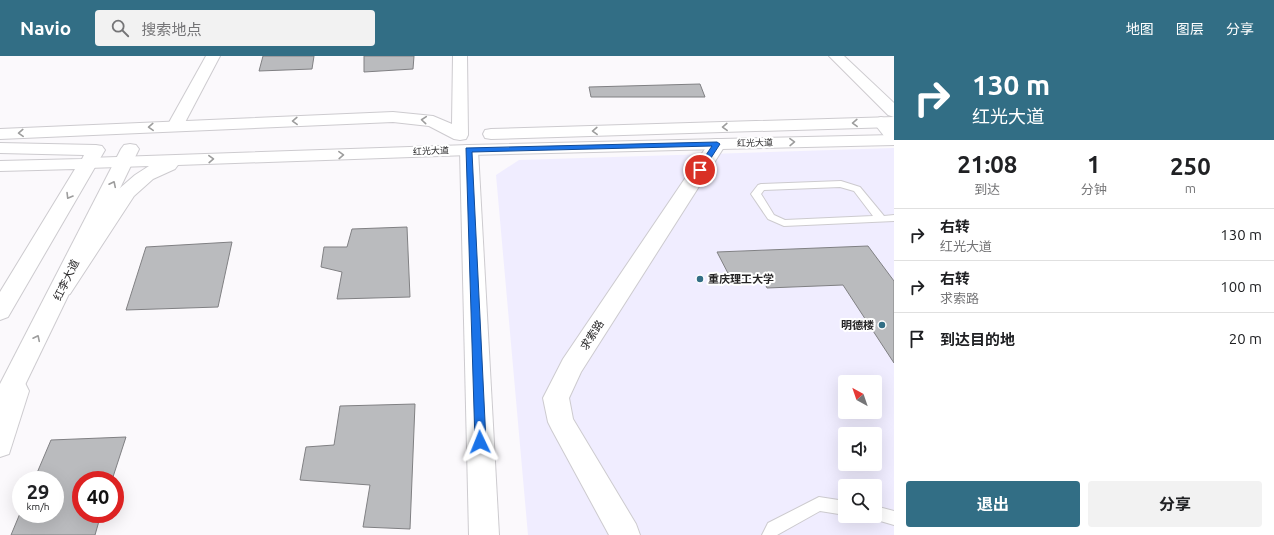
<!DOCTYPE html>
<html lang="zh">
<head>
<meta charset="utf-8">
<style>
	:root { --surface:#fff; --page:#f2f2f2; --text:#202124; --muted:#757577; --line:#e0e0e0; --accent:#326e85 }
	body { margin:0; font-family:Ubuntu,"Noto Sans SC",sans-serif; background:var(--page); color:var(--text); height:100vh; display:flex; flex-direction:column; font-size:15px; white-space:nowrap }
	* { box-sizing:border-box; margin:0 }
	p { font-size:13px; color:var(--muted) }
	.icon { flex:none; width:22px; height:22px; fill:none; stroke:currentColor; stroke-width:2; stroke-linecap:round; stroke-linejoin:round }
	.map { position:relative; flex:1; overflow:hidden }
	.sheet { display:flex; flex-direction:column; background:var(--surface); width:380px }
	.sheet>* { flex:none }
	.guide { background:#326e85; color:#fff; overflow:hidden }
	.needle { width:26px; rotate:320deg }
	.buttons { position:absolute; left:838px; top:319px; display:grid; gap:8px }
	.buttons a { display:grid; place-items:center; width:44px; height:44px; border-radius:4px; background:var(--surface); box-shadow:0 4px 16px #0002; font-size:20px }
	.speed { position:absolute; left:12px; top:415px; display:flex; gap:8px; font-size:20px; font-weight:700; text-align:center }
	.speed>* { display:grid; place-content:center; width:52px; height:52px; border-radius:50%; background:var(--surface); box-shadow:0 4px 16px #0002; line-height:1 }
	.speed small { font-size:10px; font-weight:400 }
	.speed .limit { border:6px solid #d22; background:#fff; color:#111 }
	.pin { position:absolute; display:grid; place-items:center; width:34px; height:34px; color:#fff; margin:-17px; border:2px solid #fff; border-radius:50%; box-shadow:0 1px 4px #0007 }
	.me { position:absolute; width:44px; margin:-22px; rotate:358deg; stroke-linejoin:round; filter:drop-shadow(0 0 3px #0008) }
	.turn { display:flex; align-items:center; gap:14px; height:84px; padding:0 12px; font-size:18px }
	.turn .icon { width:52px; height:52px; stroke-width:2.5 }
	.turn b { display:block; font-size:28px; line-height:34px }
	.eta { display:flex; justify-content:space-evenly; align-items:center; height:68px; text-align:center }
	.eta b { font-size:24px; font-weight:700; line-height:28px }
	.action { display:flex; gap:8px; margin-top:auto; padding:8px 12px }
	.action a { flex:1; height:46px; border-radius:4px; background:var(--accent); color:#fff; font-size:16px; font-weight:700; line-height:46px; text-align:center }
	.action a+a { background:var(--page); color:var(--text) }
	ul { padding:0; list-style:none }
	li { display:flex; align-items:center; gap:12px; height:52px; padding:0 12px; border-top:1px solid var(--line) }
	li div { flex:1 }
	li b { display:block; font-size:15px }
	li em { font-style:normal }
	header { display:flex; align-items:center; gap:24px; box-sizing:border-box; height:56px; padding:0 20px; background:var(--accent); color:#fff }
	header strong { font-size:19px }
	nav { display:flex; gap:22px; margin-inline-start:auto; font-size:14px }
	.search { width:280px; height:36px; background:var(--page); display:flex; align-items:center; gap:10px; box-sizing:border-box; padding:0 14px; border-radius:4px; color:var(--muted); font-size:15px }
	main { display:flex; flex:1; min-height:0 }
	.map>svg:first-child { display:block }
	.education { fill:#f0edff; fill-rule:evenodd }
	.building { fill:#babbbe; stroke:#808083 }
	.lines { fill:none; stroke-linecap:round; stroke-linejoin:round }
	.lane-casing { stroke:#cdcbcf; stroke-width:2 }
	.street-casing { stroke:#cdcbcf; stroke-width:2 }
	.secondary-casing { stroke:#cdcbcf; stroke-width:2 }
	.primary-casing { stroke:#cdcbcf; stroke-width:2 }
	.lane { fill:#fff; fill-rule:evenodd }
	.street { fill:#fff; fill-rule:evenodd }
	.secondary { fill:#fff; fill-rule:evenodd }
	.primary { fill:#fff; fill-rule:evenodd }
	.oneway { stroke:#9d9d9d }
	.route { fill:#1a73e8; stroke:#114b97 }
	.poi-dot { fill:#326e85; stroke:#fff; stroke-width:1.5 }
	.labels { text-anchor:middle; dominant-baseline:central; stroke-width:4; stroke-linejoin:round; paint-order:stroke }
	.far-street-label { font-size:9px; fill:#262526; stroke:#fff }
	.poi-label { font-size:11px; font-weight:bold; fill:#262526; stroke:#fff; text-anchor:start }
	.street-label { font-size:11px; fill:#262526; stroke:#fff }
</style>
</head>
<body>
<header>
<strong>Navio</strong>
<div class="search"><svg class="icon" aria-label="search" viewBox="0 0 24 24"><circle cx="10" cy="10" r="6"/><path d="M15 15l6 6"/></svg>搜索地点</div>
<nav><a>地图</a><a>图层</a><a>分享</a></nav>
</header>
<main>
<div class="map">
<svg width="894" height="479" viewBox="0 0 894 479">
	<rect width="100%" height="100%" fill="#fbf9fc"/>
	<path class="education" d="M 894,92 L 894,479 L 528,479 L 496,119 L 519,104 ZM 845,326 L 875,326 L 875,356 L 845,356 ZM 845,378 L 875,378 L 875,408 L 845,408 ZM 845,430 L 875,430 L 875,460 L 845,460 Z"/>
	<g class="building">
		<polygon points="263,0 314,0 312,13 259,15"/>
		<polygon points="364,0 414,0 413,13 364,16"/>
		<polygon points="700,28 705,41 591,41 589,31"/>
		<polygon points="407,171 410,241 337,243 342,216 321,211 324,191 347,191 352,173"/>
		<polygon points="232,186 218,251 126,254 146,191"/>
		<polygon points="868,190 894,225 894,307 843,229 767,232 762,222 731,223 717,196"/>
		<polygon points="415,348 410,473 363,471 370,429 300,424 306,391 334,389 340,350"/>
		<polygon points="126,381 112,424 81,424 81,458 101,458 95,479 11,479 21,455 21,458 55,458 55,424 34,424 51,384"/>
	</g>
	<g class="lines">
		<g class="lane-casing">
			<g id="lane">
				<path d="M 841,125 L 860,131 L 884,160 L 894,159 L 894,165 L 784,170 L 768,163 L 751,138 L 758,129 L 761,128 ZM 840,131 L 854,135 L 873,160 L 785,164 L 774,159 L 761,138 L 764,134 Z"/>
				<polygon points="819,441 845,445 845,459 820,455 777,479 762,479 768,467"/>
				<polygon points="875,450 894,455 894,469 870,462 869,460 875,460"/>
			</g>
		</g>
		<g class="street-casing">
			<g id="street">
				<polygon points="206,0 220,0 181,74 175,75 169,74 167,70"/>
				<polygon points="829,0 844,0 894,47 894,61 888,59"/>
				<polygon points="881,61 887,63 894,71 894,86 888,85 873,66 875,63"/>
				<polygon points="717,83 723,84 726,88 581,316 569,342 573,363 636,468 640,479 609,479 552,374 548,366 543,342 563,303 711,84"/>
				<polygon points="16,324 25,327 29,335 9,398 0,401 0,346 7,327"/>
			</g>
		</g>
		<g class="secondary-casing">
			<g id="secondary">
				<polygon points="453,0 467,0 468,79 466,83 460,84 454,83 429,70 393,66 0,83 0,73 393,56 433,60 452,68"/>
				<polygon points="0,87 96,89 102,90 105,94 8,261 0,264 0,236 75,113 0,115 0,105 82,103 84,99 0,97"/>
				<polygon points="130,88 136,89 139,93 9,362 0,365 0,328 121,93 124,89"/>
				<polygon points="469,89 475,90 478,94 499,479 469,479 460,94 463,90"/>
			</g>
		</g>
		<g class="primary-casing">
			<g id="primary">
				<polygon points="894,61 894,71 491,83 485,82 483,78 485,74 491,73"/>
				<polygon points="894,79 894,89 469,99 178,109 175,113 153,123 134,140 70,238 62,240 54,238 51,232 120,132 135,119 149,110 88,112 82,111 79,107 82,103 88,102 469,89"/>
			</g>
		</g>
		<use href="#lane" class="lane"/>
		<use href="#street" class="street"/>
		<use href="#secondary" class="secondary"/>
		<use href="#primary" class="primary"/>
	</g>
	<defs><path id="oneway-chevron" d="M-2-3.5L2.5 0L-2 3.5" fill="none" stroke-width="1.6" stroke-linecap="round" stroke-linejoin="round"/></defs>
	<g class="oneway">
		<use href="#oneway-chevron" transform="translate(424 64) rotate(-175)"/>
		<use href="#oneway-chevron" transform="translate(295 65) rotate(178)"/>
		<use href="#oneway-chevron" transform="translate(855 67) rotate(178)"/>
		<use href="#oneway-chevron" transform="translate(151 71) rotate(177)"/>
		<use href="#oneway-chevron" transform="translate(725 71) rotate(178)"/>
		<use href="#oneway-chevron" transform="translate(595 75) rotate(178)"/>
		<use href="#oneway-chevron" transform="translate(21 77) rotate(177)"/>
		<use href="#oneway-chevron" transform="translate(792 86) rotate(-1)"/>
		<use href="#oneway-chevron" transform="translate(341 99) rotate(-2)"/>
		<use href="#oneway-chevron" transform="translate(211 103) rotate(-2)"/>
		<use href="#oneway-chevron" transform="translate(113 128) rotate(-64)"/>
		<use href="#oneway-chevron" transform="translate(69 140) rotate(121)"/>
		<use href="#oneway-chevron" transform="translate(37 282) rotate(-64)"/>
	</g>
	<polygon class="route" points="717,86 720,88 702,116 700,116 696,114 712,90 472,96 486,386 484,390 480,391 476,390 475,386 466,92"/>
	<g class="poi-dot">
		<circle cx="700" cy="223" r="4"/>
		<circle cx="882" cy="269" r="4"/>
	</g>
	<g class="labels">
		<g class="far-street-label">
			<text transform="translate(755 87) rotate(-1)">红光大道</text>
			<text transform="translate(431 95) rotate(-2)">红光大道</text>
		</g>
		<g class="poi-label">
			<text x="708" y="223">重庆理工大学</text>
			<text x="874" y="269" text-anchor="end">明德楼</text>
		</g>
		<g class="street-label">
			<text transform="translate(66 224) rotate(-64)">红李大道</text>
			<text transform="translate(592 279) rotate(-57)">求索路</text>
		</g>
	</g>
</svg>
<div class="buttons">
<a><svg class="needle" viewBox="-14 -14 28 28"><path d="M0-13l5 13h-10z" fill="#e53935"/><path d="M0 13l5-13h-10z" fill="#757577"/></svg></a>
<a><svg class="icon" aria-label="sound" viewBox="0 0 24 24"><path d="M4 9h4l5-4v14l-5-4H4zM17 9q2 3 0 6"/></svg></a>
<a><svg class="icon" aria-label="search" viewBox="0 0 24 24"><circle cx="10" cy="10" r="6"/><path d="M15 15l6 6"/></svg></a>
</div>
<div class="speed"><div>29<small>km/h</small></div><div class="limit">40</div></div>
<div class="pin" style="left:700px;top:114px;background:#d93025"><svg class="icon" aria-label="arrive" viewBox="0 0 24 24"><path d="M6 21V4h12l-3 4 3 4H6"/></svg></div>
<svg class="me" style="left:480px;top:386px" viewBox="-20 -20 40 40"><path d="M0-17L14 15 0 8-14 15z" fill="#1a73e8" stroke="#fff" stroke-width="4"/></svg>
</div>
<section class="sheet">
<div class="guide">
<div class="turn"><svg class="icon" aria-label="right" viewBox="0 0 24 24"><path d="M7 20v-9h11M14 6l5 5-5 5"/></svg><div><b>130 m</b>红光大道</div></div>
</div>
<div class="eta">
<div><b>21:08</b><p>到达</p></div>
<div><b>1</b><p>分钟</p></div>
<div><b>250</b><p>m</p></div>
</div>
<ul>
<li><svg class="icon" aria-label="right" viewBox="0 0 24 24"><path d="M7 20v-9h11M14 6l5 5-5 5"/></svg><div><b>右转</b><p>红光大道</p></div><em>130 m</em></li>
<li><svg class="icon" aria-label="right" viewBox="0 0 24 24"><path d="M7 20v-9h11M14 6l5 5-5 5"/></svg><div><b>右转</b><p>求索路</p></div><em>100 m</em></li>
<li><svg class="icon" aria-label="arrive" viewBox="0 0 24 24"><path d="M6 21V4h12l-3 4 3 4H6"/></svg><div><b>到达目的地</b></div><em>20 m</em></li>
</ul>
<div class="action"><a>退出</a><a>分享</a></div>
</section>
</main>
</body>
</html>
